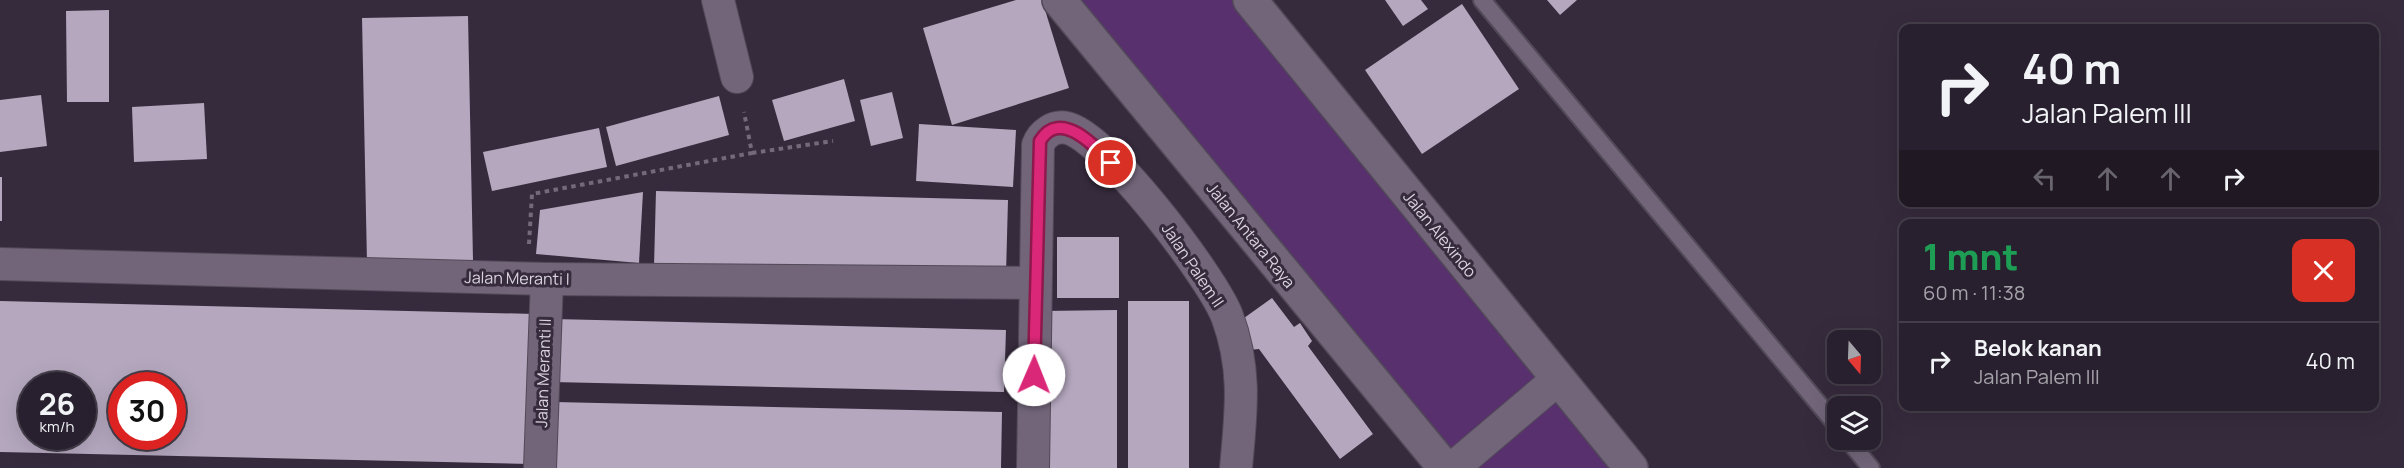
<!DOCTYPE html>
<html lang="id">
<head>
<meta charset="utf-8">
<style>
	:root { --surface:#28202e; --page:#342d3a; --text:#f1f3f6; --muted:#a5a3aa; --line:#443e4a }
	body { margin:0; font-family:Manrope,sans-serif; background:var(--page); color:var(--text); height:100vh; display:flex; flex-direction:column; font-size:22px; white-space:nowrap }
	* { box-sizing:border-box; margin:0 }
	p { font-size:20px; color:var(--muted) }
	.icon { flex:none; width:33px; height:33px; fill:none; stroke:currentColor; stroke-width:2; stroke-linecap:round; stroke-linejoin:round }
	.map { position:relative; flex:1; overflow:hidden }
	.panel { position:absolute; left:1899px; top:219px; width:480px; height:192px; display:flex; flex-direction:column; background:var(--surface); border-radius:12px; box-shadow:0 6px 24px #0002,0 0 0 2px var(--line) }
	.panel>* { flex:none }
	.banner { position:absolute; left:1899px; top:24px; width:480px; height:183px; border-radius:12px; box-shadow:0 6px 24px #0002,0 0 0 2px var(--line); background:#28202e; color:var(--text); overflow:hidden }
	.needle { width:39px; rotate:161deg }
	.fabs { position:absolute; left:1827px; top:330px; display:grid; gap:12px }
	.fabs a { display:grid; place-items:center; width:54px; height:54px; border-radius:12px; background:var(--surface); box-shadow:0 6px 24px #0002,0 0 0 2px var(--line); font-size:30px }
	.speed { position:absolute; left:18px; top:372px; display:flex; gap:12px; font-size:30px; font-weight:700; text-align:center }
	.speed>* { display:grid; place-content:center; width:78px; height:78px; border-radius:50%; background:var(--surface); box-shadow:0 6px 24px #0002,0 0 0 2px var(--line); line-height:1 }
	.speed small { font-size:15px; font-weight:400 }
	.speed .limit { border:9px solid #d22; background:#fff; color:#111 }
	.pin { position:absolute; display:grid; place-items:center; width:51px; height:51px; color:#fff; margin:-26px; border:3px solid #fff; border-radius:50%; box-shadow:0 2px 6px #0007 }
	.me { position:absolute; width:66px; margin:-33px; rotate:1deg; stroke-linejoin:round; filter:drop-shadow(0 0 4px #0008) }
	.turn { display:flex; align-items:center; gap:21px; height:126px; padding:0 24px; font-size:27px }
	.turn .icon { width:78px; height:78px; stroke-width:2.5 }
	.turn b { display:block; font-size:42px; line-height:51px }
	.lanes { display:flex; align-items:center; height:57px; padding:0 24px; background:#0003; justify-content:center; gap:30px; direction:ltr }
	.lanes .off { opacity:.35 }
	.round { display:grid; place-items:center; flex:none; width:63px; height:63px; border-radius:12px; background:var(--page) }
	.head { display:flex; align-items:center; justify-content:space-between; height:102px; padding:0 24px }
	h1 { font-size:36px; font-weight:800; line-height:45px; color:#1e9e55 }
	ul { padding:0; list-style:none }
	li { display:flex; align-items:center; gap:18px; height:78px; padding:0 24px; border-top:2px solid var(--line) }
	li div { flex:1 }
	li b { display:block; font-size:22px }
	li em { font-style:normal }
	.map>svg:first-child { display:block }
	.water { fill:#57306d }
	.building { fill:#b4a7be; fill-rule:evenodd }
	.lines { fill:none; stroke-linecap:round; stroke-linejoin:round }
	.service-casing { stroke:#524958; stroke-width:20 }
	.minor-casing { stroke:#524958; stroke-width:34 }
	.tertiary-casing { stroke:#524958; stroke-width:36 }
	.path { stroke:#736a79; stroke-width:4; stroke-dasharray:4.5 4.5; stroke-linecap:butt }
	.service { stroke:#72657a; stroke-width:16 }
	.minor { stroke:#72657a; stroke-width:32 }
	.tertiary { stroke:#72657a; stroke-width:33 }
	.route-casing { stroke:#8e194d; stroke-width:15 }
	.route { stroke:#db2777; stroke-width:10 }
	.labels { text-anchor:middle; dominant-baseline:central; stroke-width:6; stroke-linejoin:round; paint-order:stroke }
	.street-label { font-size:16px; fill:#dad3df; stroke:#362b3d }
</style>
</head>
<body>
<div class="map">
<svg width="2404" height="468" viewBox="0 0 2404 468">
	<rect width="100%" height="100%" fill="#362b3d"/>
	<polygon class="water" points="1059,0 1251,0 1631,468 1445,468"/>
	<g class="building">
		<polygon points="1016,0 1042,0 1069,88 952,125 923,28"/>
		<polygon points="1385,0 1421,0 1428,9 1403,26"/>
		<polygon points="1547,0 1577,0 1560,15"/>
		<polygon points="1462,4 1519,89 1422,154 1365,70"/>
		<polygon points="109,10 109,102 67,102 66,11"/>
		<polygon points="468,16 473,260 367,263 362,18"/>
		<polygon points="844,79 855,121 784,141 772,100"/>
		<polygon points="892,92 903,138 871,146 860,100"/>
		<polygon points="41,95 47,146 0,152 0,100"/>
		<polygon points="719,96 729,135 616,166 606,127"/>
		<polygon points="204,103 207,159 134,162 132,107"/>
		<polygon points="919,124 1016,130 1013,187 916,181"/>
		<polygon points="599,128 607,167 492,191 483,152"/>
		<rect x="0" y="177" width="2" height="44"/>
		<polygon points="656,191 1008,200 1006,274 654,266"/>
		<polygon points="643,192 639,263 536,254 540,210"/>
		<rect x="1057" y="237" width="62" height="61"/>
		<polygon points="1272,298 1294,327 1300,323 1312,341 1308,346 1373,434 1340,459 1259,349 1248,350 1237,323"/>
		<path d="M 0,301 L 534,314 L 530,464 L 0,452 ZM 32,386 L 82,386 L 82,436 L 32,436 ZM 122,386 L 172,386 L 172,436 L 122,436 Z"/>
		<rect x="1128" y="301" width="61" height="167"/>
		<polygon points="1117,310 1117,468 1043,468 1043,311"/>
		<polygon points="554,319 1006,330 1004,392 552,382"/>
		<polygon points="555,402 1002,412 1001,468 553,468"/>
	</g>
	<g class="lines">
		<g class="service-casing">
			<g id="service">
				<polyline points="1482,0 1838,427"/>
				<polyline points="1848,440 1871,468"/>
			</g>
		</g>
		<g class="minor-casing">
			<g id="minor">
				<polyline points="718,0 737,77"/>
				<polyline points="0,264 547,279 1034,283"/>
				<polyline points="540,468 547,279"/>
				<path d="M 1033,468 L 1038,145 C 1042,134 1054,125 1067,128 C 1106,137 1212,277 1227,316 C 1247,370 1241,412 1236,468"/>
				<polyline points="1453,468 1558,379"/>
			</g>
		</g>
		<g class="tertiary-casing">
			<g id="tertiary">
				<polyline points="1059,0 1445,468"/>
				<polyline points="1250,0 1631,468"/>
			</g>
		</g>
		<g class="path">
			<polyline points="752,153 833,141"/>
			<polyline points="529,244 532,194 752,153 744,112"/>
		</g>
		<use href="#service" class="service"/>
		<use href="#minor" class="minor"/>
		<use href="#tertiary" class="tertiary"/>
	</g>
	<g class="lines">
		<g class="route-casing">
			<path id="route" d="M 1034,375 L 1040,141 C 1060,108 1095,146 1111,163"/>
		</g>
		<use href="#route" class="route"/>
	</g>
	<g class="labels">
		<g class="street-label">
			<text transform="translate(1440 234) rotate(51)">Jalan Alexindo</text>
			<text transform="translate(1251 235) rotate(51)">Jalan Antara Raya</text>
			<text transform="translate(1193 265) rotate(56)">Jalan Palem II</text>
			<text transform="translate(517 278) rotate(1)">Jalan Meranti I</text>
			<text transform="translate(543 373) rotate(-88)">Jalan Meranti II</text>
		</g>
	</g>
</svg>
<div class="fabs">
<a><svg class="needle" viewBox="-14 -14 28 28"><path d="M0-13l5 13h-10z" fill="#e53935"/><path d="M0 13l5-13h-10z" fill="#a5a3aa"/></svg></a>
<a><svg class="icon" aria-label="layers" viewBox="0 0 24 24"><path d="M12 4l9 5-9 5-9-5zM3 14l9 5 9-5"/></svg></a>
</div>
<div class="speed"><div>26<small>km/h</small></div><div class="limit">30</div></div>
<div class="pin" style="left:1111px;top:163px;background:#d93025"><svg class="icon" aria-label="arrive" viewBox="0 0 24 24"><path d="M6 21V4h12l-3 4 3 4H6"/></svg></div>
<svg class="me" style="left:1034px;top:375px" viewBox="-20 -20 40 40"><circle r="19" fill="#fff"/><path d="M0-13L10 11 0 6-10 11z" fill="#db2777"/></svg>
<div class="banner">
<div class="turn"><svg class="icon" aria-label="right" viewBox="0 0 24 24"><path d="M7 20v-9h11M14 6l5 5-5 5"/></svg><div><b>40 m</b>Jalan Palem III</div></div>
<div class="lanes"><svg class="icon off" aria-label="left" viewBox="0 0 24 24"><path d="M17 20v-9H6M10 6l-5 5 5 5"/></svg><svg class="icon off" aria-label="ahead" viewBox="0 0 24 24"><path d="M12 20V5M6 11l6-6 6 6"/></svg><svg class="icon off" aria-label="ahead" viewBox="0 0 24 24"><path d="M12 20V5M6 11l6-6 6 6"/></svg><svg class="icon" aria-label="right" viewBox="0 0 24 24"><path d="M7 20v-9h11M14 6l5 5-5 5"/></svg></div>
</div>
<section class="panel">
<div class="head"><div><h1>1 mnt</h1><p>60 m · 11:38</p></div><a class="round" style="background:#d93025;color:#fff"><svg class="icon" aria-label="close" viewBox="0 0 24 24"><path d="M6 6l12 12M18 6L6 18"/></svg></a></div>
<ul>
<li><svg class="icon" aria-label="right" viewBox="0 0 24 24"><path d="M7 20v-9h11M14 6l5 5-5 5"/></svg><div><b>Belok kanan</b><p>Jalan Palem III</p></div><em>40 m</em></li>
</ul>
</section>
</div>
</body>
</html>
